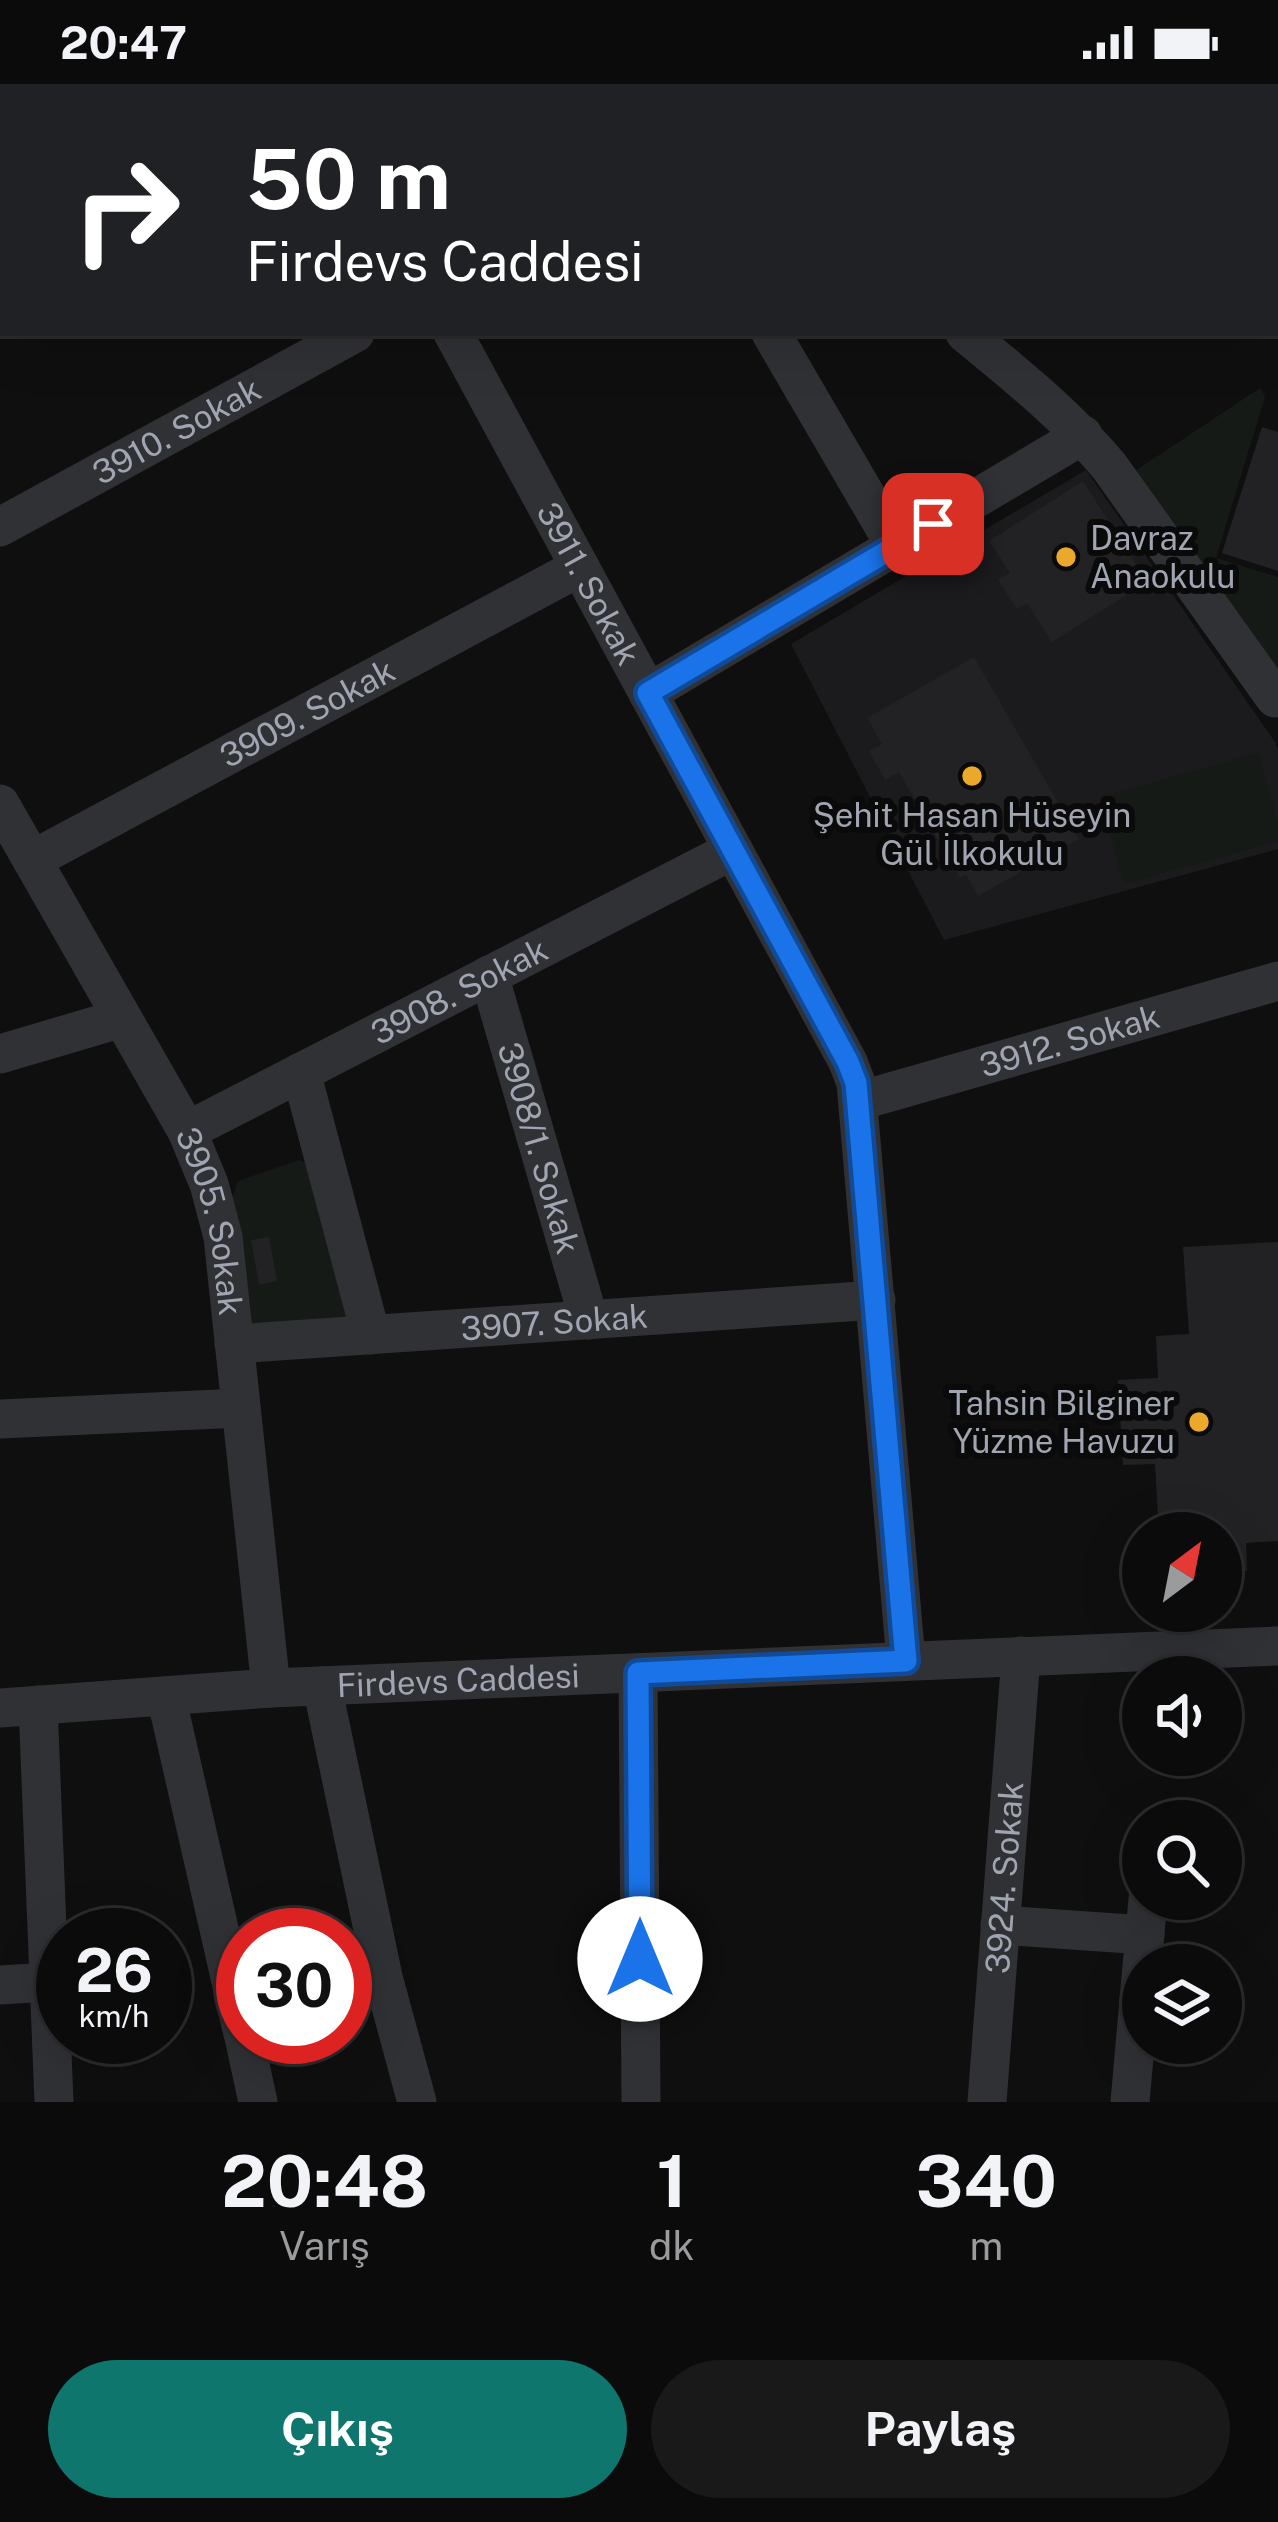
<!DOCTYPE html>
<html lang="tr">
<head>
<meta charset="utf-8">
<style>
	:root { --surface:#0b0b0c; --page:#19191a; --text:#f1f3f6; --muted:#9a9b9d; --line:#2b2b2d; --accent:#0f766e }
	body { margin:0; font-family:"Public Sans",sans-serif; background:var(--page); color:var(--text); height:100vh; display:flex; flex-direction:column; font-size:45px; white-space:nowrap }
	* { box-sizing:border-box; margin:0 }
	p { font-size:39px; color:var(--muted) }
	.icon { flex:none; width:66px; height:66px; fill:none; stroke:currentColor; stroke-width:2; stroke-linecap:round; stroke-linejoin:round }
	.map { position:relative; height:2018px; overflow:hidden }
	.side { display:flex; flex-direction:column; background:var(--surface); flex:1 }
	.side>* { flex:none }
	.guide { position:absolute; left:0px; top:0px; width:1278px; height:252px; box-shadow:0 12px 48px #0002,0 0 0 3px var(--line); background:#202124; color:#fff; overflow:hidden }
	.needle { width:78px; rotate:32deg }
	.tools { position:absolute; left:1122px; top:1428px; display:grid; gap:24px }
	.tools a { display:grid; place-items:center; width:120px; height:120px; border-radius:50%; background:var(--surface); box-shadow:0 12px 48px #0002,0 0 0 3px var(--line); font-size:60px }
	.speed { position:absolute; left:36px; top:1824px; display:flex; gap:24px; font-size:60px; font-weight:700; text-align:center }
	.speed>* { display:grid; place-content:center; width:156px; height:156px; border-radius:50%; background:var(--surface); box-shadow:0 12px 48px #0002,0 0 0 3px var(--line); line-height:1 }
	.speed small { font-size:30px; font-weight:400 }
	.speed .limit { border:18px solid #d22; background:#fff; color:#111 }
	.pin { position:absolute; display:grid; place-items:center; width:102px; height:102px; color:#fff; margin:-51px; border-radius:24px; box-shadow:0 6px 18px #0006 }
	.me { position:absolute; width:132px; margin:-66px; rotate:0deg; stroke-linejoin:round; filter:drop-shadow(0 0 9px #0008) }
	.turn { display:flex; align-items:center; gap:42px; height:252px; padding:0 48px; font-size:54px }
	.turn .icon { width:156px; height:156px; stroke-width:2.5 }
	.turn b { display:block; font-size:84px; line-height:102px }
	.eta { display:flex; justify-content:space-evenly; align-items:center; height:204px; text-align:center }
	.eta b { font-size:72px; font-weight:700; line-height:84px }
	.action { display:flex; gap:24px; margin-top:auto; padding:24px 48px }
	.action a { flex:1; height:138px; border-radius:72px; background:var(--accent); color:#fff; font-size:48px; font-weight:700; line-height:138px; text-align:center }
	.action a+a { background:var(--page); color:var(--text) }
	.status { display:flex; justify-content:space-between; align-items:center; height:84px; padding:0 60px; background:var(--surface); direction:ltr }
	.status svg { height:33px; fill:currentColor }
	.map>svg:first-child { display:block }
	.built { fill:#1b1b1d }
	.green { fill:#151a16 }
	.building { fill:#222224 }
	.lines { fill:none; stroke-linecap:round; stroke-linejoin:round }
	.minor { stroke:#303135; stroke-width:39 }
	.route-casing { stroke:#114b97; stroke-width:30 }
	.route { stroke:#1a73e8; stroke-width:21 }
	.poi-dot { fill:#eba92c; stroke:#0a0a0b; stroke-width:4.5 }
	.labels { text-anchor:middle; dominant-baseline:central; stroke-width:12; stroke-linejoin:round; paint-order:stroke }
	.street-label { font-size:33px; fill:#a0a5b1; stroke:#0a0a0b }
	.poi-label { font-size:33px; fill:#a0a5b1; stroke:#0a0a0b; text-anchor:start }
</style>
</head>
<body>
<div class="status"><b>20:47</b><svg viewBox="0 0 49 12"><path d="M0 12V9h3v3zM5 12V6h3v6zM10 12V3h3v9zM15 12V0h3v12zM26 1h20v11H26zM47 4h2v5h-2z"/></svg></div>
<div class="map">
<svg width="1278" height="2018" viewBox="0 0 1278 2018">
	<rect width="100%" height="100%" fill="#0f0f10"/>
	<polygon class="built" points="1086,386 1275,658 1278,666 1278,765 944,856 791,560"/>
	<g class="green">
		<polygon points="1260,304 1265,313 1216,474 1278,493 1278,594 1135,387"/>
		<polygon points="1258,669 1278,739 1278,757 1124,800 1100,713"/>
		<polygon points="299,1076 315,1084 356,1236 251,1246 232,1113 238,1097"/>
	</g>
	<g class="building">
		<polygon points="1262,343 1278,348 1278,487 1222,469"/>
		<polygon points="1083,397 1147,498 1052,558 1027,519 1017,525 998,496 1010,489 989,457"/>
		<polygon points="974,573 1079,755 978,812 966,791 960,794 899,688 885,696 869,667 882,660 867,634"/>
		<polygon points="269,1153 277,1197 259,1201 251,1156"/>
		<polygon points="1278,1158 1278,1457 1246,1459 1247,1487 1221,1489 1221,1449 1159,1449 1155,1380 1123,1381 1118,1296 1158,1294 1156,1252 1189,1250 1183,1163"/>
	</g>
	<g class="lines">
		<g class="minor">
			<polyline points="319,0 320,3"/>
			<polyline points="1111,0 1115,3"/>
			<polyline points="93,3 98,0"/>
			<polyline points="813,3 819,0"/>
			<polyline points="0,53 3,51"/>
			<polyline points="1275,133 1278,136"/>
			<path id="s1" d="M 453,249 L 848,978 L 856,999 L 906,1577"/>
			<polyline points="771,249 896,463"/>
			<path d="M 965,249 C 1016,291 1066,331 1109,382 L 1275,614"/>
			<path id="s2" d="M 0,443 L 355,249"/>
			<polyline points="648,609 1083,351"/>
			<path id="s3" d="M 0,720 L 187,1047 L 209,1100 L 223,1153 L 271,1604"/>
			<path id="s4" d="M 32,776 L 580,483"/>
			<path id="s5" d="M 489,891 L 589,1236"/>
			<polyline points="0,970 122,934"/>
			<polyline points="301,988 371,1251"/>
			<path id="s6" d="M 859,1017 L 1278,897"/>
			<path id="s7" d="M 187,1047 L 733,766"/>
			<path id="s8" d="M 234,1260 L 876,1216"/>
			<polyline points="0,1335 241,1324"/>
			<polyline points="638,1589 641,2018"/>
			<polyline points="322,1602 383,1893 417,2018"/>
			<polyline points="166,1612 243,1950"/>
			<polyline points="38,1621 54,2018"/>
			<path id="s9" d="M 0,1624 L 271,1604 L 1278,1562"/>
			<polyline points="1000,1841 1145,1851"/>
			<polyline points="0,1901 49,1898"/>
			<polyline points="244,1953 258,2018"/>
			<path id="s10" d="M 987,2018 L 1021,1572"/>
			<polyline points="1130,2018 1148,1815"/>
		</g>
	</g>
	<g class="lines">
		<g class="route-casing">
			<polyline id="route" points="640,1875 638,1589 906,1577 856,999 848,978 648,609 933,440"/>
		</g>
		<use href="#route" class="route"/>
	</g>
	<g class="poi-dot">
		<circle cx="1066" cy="473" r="12"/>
		<circle cx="972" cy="692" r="12"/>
		<circle cx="1199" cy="1338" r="12"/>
	</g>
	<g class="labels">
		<g class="street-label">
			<text stroke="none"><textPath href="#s2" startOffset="201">3910. Sokak</textPath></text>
			<text stroke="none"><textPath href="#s1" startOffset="285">3911. Sokak</textPath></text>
			<text stroke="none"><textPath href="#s4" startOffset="312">3909. Sokak</textPath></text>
			<text stroke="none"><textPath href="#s7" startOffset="306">3908. Sokak</textPath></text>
			<text stroke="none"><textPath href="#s6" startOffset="219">3912. Sokak</textPath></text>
			<text stroke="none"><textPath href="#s5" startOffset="180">3908/1. Sokak</textPath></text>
			<text stroke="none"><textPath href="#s3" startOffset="471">3905. Sokak</textPath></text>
			<text stroke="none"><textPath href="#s8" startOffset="321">3907. Sokak</textPath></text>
			<text stroke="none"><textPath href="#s9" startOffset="459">Firdevs Caddesi</textPath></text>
			<text stroke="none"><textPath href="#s10" startOffset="225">3924. Sokak</textPath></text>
		</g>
		<g class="poi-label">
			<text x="1090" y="454">Davraz<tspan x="1090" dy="38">Anaokulu</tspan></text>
			<text x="972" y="731" text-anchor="middle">Şehit Hasan Hüseyin<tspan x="972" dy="38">Gül İlkokulu</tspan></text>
			<text x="1175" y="1319" text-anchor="end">Tahsin Bilginer<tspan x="1175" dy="38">Yüzme Havuzu</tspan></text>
		</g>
	</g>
</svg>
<div class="tools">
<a><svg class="needle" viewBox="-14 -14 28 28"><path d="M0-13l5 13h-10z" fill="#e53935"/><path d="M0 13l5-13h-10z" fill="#9a9b9d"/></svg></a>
<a><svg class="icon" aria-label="sound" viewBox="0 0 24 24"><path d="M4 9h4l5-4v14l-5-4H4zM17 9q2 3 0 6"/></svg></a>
<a><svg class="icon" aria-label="search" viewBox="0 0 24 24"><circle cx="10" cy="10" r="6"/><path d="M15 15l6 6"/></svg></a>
<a><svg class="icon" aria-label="layers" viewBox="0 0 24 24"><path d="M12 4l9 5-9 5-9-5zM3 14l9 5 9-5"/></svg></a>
</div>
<div class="speed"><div>26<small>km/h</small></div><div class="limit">30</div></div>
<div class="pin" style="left:933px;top:440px;background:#d93025"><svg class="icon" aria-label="arrive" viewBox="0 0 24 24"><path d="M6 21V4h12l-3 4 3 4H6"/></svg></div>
<svg class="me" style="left:640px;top:1875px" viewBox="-20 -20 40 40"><circle r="19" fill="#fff"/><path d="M0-13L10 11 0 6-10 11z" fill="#1a73e8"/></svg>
<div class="guide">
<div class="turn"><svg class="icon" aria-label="right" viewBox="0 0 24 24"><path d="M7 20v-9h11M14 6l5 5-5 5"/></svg><div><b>50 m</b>Firdevs Caddesi</div></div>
</div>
</div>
<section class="side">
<div class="eta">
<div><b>20:48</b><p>Varış</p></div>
<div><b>1</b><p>dk</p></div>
<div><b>340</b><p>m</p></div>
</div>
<div class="action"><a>Çıkış</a><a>Paylaş</a></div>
</section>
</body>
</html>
